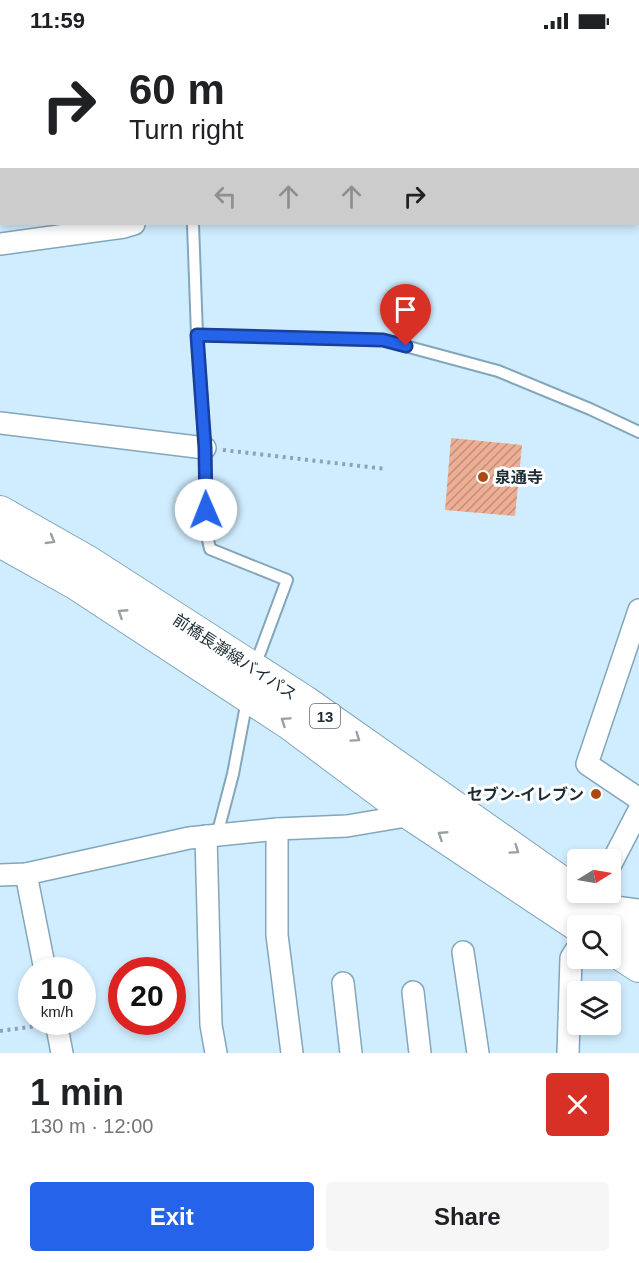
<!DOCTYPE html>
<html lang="en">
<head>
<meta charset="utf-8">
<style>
	:root { --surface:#fff; --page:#f6f6f6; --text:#202124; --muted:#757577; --accent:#2563eb }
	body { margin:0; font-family:Helvetica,"Noto Sans JP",sans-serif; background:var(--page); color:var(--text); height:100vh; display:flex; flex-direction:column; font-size:22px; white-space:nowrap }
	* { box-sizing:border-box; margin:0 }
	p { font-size:20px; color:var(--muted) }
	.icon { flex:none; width:33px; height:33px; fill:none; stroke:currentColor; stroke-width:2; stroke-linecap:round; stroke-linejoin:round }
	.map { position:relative; height:1011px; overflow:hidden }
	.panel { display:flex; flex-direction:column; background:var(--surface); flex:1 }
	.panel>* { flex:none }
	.hud { position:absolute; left:0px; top:0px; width:639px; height:183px; box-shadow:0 3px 9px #0003; background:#fff; color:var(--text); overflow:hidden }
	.needle { width:39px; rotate:79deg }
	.controls { position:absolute; left:567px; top:807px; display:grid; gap:12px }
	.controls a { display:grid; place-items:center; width:54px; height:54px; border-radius:6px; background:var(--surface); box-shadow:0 3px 9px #0003; font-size:30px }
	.speed { position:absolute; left:18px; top:915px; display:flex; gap:12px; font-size:30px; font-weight:700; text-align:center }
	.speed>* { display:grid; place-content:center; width:78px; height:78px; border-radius:50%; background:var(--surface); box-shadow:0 3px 9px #0003; line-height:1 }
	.speed small { font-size:15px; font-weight:400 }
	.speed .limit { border:9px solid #d22; background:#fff; color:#111 }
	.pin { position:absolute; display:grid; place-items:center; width:51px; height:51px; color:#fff; margin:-62px -26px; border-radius:50% 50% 50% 0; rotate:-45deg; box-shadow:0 0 6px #0007 }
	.pin .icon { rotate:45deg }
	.me { position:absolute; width:66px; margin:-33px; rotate:359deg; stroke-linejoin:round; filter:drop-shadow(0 0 4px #0008) }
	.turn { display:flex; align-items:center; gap:21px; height:126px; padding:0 30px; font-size:27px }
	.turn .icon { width:78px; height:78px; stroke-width:2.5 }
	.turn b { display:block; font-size:42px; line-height:51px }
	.lanes { display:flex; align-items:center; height:57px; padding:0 30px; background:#0003; justify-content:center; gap:30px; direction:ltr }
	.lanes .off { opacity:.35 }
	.round { display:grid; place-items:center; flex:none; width:63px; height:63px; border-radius:6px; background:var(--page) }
	.summary { display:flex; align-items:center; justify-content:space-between; height:102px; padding:0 30px }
	h1 { font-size:36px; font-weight:700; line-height:45px }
	.primary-button { display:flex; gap:12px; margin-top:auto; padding:12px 30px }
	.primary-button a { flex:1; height:69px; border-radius:6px; background:var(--accent); color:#fff; font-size:24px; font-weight:700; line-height:69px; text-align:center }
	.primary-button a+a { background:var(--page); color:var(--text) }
	.status { display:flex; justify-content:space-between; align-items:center; height:42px; padding:0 30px; background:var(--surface); direction:ltr }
	.status svg { height:16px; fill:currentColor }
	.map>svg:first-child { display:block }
	.building { fill:url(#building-hatch) }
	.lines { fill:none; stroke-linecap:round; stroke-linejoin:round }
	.lane-casing { stroke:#82a6bb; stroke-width:14 }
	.street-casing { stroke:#82a6bb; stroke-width:24 }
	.primary-casing { stroke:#82a6bb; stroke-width:34 }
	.path { stroke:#8ca3b1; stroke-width:4; stroke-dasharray:3 4.5; stroke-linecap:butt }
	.lane { stroke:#fff; stroke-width:10 }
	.street { stroke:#fff; stroke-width:21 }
	.primary { stroke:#fff; stroke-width:32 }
	.oneway { stroke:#99a0a3 }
	.route-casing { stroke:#184099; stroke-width:15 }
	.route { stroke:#2563eb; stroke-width:10 }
	.poi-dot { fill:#ac4911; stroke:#fff; stroke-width:2 }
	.labels { text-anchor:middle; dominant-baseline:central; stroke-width:6; stroke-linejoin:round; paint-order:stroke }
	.shield { fill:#fff; stroke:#616b70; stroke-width:1.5 }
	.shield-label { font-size:15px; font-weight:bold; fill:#1d2b33 }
	.poi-label { font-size:16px; font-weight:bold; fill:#1d2b33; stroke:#fff; text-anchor:start }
	.street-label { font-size:16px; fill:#1d2b33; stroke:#fff }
</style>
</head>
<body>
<div class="status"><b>11:59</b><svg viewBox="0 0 49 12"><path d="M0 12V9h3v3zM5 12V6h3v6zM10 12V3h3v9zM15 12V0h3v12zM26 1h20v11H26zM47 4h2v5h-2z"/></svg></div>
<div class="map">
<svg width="639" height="1011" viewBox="0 0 639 1011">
	<defs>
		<pattern id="building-hatch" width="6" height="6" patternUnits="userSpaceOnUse" patternTransform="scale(1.5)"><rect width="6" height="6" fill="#eeae93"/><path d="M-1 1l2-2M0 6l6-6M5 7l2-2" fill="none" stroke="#c08e79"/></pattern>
	</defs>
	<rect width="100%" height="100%" fill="#d0edff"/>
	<polygon class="building" points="451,396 522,403 515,474 445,468"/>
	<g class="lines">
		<g class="lane-casing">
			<g id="lane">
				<polyline points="193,182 197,293 205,406 206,489 210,507 287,538 255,624"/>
				<polyline points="197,293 383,298 498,329 590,367 639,390"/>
				<polyline points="217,793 233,732 247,658"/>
			</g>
		</g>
		<g class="street-casing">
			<g id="street">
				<polyline points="638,28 639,28"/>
				<polyline points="0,202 124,185 134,182"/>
				<polyline points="0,381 205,406"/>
				<polyline points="639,568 587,722 639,757"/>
				<polyline points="277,787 277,893 292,1011"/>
				<polyline points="206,794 211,983 216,1011"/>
				<polyline points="610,824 639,768"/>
				<polyline points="26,832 45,928"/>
				<polyline points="0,833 26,832 189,796 277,787 347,784 412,773"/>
				<polyline points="599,863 639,868"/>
				<polyline points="463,910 478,1011"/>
				<polyline points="343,941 351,1011"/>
				<polyline points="413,950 420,1011"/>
				<polyline points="56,980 62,1011"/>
				<polyline points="568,1011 571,916 578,905"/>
			</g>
		</g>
		<g class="primary-casing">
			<g id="primary">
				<polyline points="0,470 88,520 305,660 639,895"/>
				<polyline points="0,499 77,542 289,681 412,773 579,884"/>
				<polyline points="610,905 639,924"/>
			</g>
		</g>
		<g class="path">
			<polyline points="183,0 183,2"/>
			<polyline points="223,408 386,427"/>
			<polyline points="0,989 37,984"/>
		</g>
		<use href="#lane" class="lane"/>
		<use href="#street" class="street"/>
		<use href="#primary" class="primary"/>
	</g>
	<defs><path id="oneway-chevron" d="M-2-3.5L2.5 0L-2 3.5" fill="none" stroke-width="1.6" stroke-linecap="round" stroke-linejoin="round" transform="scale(1.5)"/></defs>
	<g class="oneway">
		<use href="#oneway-chevron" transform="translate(51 498) rotate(30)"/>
		<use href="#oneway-chevron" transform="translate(122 571) rotate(-147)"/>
		<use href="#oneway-chevron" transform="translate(285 679) rotate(-146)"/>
		<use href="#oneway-chevron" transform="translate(356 696) rotate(35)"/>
		<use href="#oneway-chevron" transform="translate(442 793) rotate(-147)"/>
		<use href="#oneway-chevron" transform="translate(515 808) rotate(35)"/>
	</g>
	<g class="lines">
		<g class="route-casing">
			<polyline id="route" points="206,468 205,406 197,293 383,298 406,304"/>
		</g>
		<use href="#route" class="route"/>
	</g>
	<g class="poi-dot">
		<circle cx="483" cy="435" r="6"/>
		<circle cx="596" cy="752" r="6"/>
	</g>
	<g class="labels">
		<rect class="shield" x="310" y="662" width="30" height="24" rx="4.5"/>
		<g class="shield-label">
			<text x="325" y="674">13</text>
		</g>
		<g class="poi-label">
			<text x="495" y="435">泉通寺</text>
			<text x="584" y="752" text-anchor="end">セブン-イレブン</text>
		</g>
		<g class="street-label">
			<text transform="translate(235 615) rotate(33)">前橋長瀞線バイパス</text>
		</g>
	</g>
</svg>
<div class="controls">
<a><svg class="needle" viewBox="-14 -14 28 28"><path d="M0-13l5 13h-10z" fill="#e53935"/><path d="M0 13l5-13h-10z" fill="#757577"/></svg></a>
<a><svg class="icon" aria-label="search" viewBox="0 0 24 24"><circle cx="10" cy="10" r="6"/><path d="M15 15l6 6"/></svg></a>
<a><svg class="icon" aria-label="layers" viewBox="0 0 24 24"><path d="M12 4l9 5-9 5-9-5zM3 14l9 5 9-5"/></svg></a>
</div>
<div class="speed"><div>10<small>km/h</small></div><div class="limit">20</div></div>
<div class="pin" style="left:406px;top:304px;background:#d93025"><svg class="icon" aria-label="arrive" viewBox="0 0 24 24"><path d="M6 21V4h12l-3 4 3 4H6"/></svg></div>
<svg class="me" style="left:206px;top:468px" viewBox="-20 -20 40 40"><circle r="19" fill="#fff"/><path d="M0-13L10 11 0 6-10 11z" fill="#2563eb"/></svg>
<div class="hud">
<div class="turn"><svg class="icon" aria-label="right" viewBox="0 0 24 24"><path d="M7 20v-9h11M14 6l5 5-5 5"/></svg><div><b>60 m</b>Turn right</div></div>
<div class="lanes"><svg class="icon off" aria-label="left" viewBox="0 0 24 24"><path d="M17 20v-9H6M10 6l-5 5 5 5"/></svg><svg class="icon off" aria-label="ahead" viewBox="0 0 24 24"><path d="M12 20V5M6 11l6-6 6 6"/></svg><svg class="icon off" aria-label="ahead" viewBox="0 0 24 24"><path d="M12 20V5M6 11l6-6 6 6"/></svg><svg class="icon" aria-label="right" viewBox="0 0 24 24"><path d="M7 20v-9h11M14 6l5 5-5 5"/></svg></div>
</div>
</div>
<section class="panel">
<div class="summary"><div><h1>1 min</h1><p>130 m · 12:00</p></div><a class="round" style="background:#d93025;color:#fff"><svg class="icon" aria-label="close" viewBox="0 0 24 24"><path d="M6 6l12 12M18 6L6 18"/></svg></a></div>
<div class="primary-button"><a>Exit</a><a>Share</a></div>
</section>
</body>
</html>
